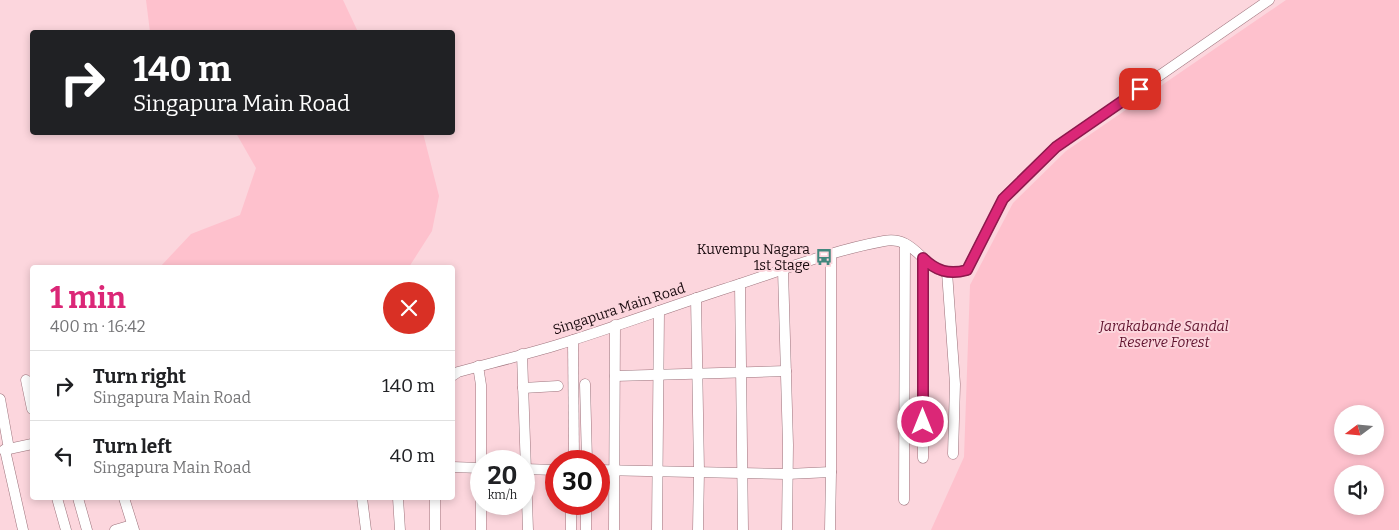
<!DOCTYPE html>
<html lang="en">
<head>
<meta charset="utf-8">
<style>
	:root { --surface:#fff; --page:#f6f6f6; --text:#202124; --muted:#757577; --line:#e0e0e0; --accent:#db2777 }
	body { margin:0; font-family:Bitter,serif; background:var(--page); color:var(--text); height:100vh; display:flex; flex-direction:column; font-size:19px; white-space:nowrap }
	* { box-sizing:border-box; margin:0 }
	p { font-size:16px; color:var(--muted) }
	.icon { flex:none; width:28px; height:28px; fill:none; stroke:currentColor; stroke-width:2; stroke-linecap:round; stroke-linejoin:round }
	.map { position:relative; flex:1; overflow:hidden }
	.drawer { position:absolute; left:30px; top:265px; width:425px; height:235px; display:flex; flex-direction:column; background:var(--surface); border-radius:5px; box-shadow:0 2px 8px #0003 }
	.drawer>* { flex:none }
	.guide { position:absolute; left:30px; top:30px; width:425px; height:105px; border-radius:5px; box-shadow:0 2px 8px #0003; background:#202124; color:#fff; overflow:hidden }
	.needle { width:32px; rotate:254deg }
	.fabs { position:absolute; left:1334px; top:405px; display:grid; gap:10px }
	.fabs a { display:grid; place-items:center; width:50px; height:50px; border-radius:50%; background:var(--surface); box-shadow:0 2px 8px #0003; font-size:25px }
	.speed { position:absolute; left:470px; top:450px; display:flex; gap:10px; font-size:25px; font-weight:700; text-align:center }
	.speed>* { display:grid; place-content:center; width:65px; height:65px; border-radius:50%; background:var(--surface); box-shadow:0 2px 8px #0003; line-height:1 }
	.speed small { font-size:12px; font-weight:400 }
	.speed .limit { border:8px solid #d22; background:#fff; color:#111 }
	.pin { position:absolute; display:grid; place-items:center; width:42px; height:42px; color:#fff; margin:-21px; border-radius:10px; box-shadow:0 2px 8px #0006 }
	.me { position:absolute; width:55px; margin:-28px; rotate:0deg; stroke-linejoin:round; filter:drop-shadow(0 0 4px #0008) }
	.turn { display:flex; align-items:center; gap:18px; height:105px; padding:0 20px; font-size:22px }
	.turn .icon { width:65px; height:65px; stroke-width:2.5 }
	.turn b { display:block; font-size:35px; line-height:42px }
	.round { display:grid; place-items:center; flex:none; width:52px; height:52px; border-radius:26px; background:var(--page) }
	.summary { display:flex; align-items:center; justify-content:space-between; height:85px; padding:0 20px }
	h1 { font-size:30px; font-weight:700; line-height:38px; color:var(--accent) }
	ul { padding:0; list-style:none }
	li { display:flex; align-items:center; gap:15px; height:70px; padding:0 20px; border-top:1px solid var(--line) }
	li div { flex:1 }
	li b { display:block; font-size:19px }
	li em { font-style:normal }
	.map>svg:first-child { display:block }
	.green { fill:#fec1cd; fill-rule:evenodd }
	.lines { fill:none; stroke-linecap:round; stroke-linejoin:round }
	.minor-casing { stroke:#9d737c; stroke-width:11 }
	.minor { stroke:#fff; stroke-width:10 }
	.route-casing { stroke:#8e194d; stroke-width:12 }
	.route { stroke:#db2777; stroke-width:9 }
	.labels { text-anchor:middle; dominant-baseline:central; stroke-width:4; stroke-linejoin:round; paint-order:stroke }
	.poi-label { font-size:14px; fill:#190a0e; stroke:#fcd6dd; text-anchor:end }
	.street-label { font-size:14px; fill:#190a0e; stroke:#fcd6dd }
	.park-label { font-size:14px; font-style:italic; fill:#60132e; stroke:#fcd6dd }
</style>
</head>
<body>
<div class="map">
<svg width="1399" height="530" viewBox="0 0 1399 530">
	<rect width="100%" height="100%" fill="#fcd6dd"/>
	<g class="green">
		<polygon points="146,0 343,0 358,32 150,32"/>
		<path d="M 1286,0 L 1399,0 L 1399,530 L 931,530 L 964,457 L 970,285 L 1013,203 L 1066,151 ZM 1342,414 L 1375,414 L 1375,446 L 1342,446 ZM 1342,474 L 1375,474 L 1375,506 L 1342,506 Z"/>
		<polygon points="236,133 423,133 439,196 432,231 409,267 160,267 191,234 240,215 256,168"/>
	</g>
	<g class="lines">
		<g class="minor-casing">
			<g id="minor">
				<polyline points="923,258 923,458"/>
				<polyline points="783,270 788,445 787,530"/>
				<polyline points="947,272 955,384 953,454"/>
				<polyline points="740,284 743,530"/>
				<polyline points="696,298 699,471 698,530"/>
				<polyline points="573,340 574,461"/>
				<polyline points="522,354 528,530"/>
				<polyline points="478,366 481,385 481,530"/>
				<path d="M 452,376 L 458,372 C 491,363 524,355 557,345 C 612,328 666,308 721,290 C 775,273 829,251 884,241 C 922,234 922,283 967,270 L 1003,199 L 1056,147 L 1269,0"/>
				<polyline points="615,376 786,371"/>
				<polyline points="26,380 32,409"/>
				<polyline points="585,384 587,461"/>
				<polyline points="523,388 558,386"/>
				<polyline points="0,399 9,449"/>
				<polyline points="4,450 32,444"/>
				<polyline points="5,450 23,530"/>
				<polyline points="452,467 481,468"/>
				<polyline points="524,469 556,470"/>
				<polyline points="599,470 787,474 831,472 831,255"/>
				<polyline points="57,498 66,530"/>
				<polyline points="78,498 87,530"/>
				<polyline points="124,498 134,530"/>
				<polyline points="362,498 366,530"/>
				<polyline points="398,498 400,530"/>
				<polyline points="435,498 435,530"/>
				<polyline points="904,500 905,244"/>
				<polyline points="115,530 132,525"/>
				<polyline points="571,530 571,504"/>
				<polyline points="586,530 586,504"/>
				<polyline points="614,530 615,325"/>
				<polyline points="657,530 659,311"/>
				<polyline points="830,530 831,472"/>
			</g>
		</g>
		<use href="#minor" class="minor"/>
	</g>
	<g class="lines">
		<g class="route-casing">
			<path id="route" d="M 923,422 L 923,258 C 936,271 949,275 967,270 L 1003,199 L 1056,147 L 1140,89"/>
		</g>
		<use href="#route" class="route"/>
	</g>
	<defs>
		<g id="bus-bare" transform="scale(1.35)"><path d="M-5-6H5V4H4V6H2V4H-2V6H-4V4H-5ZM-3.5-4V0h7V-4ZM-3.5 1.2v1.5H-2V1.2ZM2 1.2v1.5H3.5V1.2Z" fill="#41877e" stroke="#fcd6dd" stroke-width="2.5" paint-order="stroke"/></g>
	</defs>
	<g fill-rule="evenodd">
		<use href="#bus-bare" x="824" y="257"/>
	</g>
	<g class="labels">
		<g class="poi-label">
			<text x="810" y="249">Kuvempu Nagara<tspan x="810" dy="16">1st Stage</tspan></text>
		</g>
		<g class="street-label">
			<text transform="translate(619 309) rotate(-18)">Singapura Main Road</text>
		</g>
		<g class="park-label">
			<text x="1164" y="326">Jarakabande Sandal<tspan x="1164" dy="16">Reserve Forest</tspan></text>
		</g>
	</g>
</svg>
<div class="fabs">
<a><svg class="needle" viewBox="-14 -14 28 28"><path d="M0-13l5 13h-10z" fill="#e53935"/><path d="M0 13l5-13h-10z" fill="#757577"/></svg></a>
<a><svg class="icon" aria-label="sound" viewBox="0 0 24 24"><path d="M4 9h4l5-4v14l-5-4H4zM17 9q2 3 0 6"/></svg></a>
</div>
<div class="speed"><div>20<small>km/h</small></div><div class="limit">30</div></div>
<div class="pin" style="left:1140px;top:89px;background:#d93025"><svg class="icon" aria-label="arrive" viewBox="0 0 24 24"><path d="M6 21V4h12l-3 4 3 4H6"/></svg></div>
<svg class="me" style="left:923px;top:422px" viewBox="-20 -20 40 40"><circle r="17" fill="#db2777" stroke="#fff" stroke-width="3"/><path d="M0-11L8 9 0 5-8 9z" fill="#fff"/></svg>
<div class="guide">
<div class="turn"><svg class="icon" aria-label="right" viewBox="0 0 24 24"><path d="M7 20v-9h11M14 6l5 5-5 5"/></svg><div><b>140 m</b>Singapura Main Road</div></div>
</div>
<section class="drawer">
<div class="summary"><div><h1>1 min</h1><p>400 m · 16:42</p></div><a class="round" style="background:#d93025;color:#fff"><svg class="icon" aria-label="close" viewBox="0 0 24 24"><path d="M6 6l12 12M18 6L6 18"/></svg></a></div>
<ul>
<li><svg class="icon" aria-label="right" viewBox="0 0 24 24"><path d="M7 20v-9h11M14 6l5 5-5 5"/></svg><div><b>Turn right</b><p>Singapura Main Road</p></div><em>140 m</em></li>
<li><svg class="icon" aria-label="left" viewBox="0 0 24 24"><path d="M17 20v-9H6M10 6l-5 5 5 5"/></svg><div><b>Turn left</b><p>Singapura Main Road</p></div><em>40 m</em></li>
</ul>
</section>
</div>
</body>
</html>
